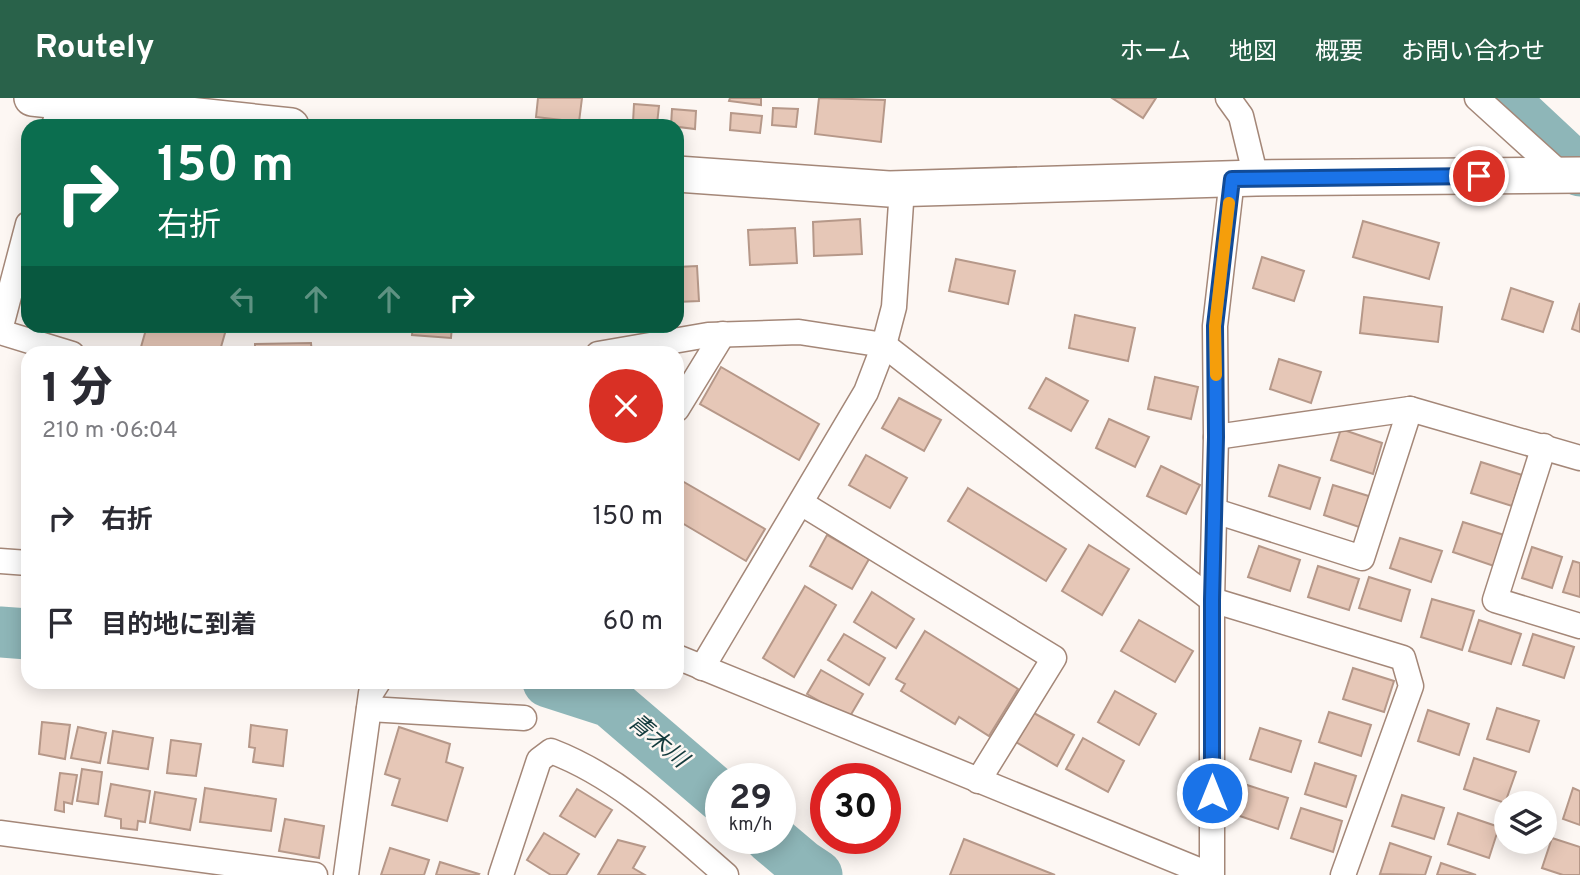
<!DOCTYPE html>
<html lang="ja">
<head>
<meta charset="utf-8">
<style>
	:root { --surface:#fff; --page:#f2f2f3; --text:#2b2b33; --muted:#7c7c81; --accent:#29624a }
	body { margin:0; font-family:Overpass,"Noto Sans JP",sans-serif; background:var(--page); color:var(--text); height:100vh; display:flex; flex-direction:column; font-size:26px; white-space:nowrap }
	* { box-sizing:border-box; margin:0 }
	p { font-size:23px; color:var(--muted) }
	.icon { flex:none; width:38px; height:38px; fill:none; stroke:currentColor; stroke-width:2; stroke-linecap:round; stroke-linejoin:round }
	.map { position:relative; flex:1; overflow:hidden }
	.details { position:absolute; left:21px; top:248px; width:663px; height:343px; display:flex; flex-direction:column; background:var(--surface); border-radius:21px; box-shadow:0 4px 18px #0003 }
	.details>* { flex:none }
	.guide { position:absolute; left:21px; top:21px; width:663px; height:214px; border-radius:21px; box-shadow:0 4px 18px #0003; background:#0b6e4f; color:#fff; overflow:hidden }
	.buttons { position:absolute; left:1494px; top:693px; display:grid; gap:14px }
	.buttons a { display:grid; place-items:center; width:63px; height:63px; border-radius:50%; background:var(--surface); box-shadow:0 4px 18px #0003; font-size:35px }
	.speed { position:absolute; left:705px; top:665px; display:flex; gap:14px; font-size:35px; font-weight:700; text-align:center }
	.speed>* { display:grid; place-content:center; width:91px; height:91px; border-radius:50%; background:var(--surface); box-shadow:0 4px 18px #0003; line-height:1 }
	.speed small { font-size:18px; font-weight:400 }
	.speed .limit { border:10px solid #d22; background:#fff; color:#111 }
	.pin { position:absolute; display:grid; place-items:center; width:60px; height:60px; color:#fff; margin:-30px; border:4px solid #fff; border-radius:50%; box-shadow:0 2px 7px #0007 }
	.me { position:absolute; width:77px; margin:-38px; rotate:0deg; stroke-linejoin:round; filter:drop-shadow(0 0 5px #0008) }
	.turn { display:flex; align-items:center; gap:24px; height:147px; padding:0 21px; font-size:32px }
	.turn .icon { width:91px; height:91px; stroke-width:2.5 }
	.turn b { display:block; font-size:49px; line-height:60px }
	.lanes { display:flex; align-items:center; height:66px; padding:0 21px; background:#0003; justify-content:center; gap:35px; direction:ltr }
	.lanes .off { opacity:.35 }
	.round { display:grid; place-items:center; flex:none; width:74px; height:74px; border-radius:37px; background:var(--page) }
	.overview { display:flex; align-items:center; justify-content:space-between; height:119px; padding:0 21px }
	h1 { font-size:42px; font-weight:800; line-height:52px }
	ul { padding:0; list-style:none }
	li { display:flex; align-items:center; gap:21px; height:105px; padding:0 21px }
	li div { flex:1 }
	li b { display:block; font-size:26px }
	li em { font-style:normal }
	header { display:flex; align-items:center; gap:42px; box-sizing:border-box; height:98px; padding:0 35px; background:var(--accent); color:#fff }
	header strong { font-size:33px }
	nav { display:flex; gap:38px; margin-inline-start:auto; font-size:24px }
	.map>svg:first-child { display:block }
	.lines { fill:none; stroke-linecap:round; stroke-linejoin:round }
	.river { stroke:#8eb6b8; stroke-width:51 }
	.building { fill:#e6c7b7; stroke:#b69889; stroke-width:2 }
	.street-casing { stroke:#a48778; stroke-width:27 }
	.secondary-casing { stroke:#a48778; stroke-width:38 }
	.street { stroke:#fff; stroke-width:24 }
	.secondary { stroke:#fff; stroke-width:35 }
	.route-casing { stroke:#114b97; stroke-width:18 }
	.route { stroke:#1a73e8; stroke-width:12 }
	.slow { stroke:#f59e0b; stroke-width:12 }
	.labels { text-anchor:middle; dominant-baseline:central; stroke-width:5; stroke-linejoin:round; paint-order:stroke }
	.water-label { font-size:23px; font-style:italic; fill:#123a3c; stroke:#fdf7f3 }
</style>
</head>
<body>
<header>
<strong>Routely</strong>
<nav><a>ホーム</a><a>地図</a><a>概要</a><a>お問い合わせ</a></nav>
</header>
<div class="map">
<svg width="1580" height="777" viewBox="0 0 1580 777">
	<rect width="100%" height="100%" fill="#fdf7f3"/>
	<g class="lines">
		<g class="river">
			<polyline points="1502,0 1580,73"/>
			<polyline points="0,534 28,536"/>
			<polyline points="548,584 610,604 721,699"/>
			<polyline points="770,740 802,767 817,777"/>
		</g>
	</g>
	<g class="building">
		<polygon points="538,0 582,0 579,24 536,19"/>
		<polygon points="730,0 761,0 761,7 729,3"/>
		<polygon points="819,0 885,2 881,44 815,36"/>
		<polygon points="1112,0 1156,0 1143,20"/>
		<polygon points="634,6 659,8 657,26 633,24"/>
		<polygon points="773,10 798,11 796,29 772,27"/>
		<polygon points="672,11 696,13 695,31 671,28"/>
		<polygon points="731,15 762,18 760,35 730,32"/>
		<polygon points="677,102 683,102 681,137 677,137"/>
		<polygon points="860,121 862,156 814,158 813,124"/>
		<polygon points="1363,123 1439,145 1429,181 1353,159"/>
		<polygon points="795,130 797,165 750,167 748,132"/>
		<polygon points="1262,159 1304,173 1294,203 1253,190"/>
		<polygon points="956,161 1015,173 1008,206 949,193"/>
		<polygon points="697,168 699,203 677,204 677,169"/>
		<polygon points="1511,190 1553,204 1543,234 1502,221"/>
		<polygon points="1364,199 1442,209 1438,244 1360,235"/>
		<polygon points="1580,205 1580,234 1572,231"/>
		<polygon points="1075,217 1135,230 1128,263 1069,250"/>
		<polygon points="147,228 227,228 219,256 139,256"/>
		<polygon points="413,228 452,228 451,240 412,237"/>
		<polygon points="311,245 312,256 255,256 255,246"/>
		<polygon points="1279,261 1321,274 1311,305 1270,291"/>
		<polygon points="721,269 819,326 799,362 700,306"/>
		<polygon points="1155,279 1198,289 1191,321 1148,311"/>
		<polygon points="1046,280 1088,303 1071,333 1029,310"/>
		<polygon points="899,300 941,322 924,353 882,330"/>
		<polygon points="1109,321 1149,339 1135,369 1096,350"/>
		<polygon points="1341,331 1382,345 1373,376 1331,362"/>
		<polygon points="866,357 907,380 890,410 849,387"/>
		<polygon points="1481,364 1522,377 1512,408 1471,395"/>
		<polygon points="1279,367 1320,380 1310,411 1269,398"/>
		<polygon points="1161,368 1200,387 1186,416 1147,398"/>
		<polygon points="677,380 765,431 746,463 677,422"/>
		<polygon points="1333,387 1375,400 1365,431 1324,417"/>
		<polygon points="968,390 1066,451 1046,483 948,423"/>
		<polygon points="1463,424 1504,437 1494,468 1453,454"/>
		<polygon points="827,437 869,461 852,491 810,468"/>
		<polygon points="1400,440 1442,453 1431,484 1390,470"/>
		<polygon points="1089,447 1129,471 1102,517 1062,493"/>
		<polygon points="1259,448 1300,462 1290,493 1248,479"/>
		<polygon points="1532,449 1562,459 1552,490 1522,480"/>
		<polygon points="1573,463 1580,465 1580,499 1563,494"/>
		<polygon points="1318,468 1359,481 1349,512 1308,499"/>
		<polygon points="1369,479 1410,492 1401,523 1359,510"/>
		<polygon points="805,488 836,507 794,579 763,560"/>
		<polygon points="872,494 914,521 896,550 854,524"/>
		<polygon points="1432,501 1474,513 1462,552 1421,539"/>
		<polygon points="1139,522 1193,553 1175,584 1121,553"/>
		<polygon points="1479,522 1521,536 1511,566 1469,553"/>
		<polygon points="925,533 1018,591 989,638 959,619 955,626 901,593 905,586 896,581"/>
		<polygon points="844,536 885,560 869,587 828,562"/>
		<polygon points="1533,536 1574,549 1564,580 1523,567"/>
		<polygon points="1353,570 1394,583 1384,614 1343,601"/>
		<polygon points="821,572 863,596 849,620 807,596"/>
		<polygon points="1115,593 1156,616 1139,647 1098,624"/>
		<polygon points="1497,610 1539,623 1529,654 1487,641"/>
		<polygon points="1428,612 1469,626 1459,657 1418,643"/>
		<polygon points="1032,614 1074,637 1057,668 1016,644"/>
		<polygon points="1329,614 1371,627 1361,658 1319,644"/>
		<polygon points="42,624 70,627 65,661 39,656"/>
		<polygon points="251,627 287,632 283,668 253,664 255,650 249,649"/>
		<polygon points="78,629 106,635 100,665 71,660"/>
		<polygon points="399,629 450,646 446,664 463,670 447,723 392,707 400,681 385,676"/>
		<polygon points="1260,630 1301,643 1291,674 1250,661"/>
		<polygon points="113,633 153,640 148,671 108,665"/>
		<polygon points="1083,640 1124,663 1108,694 1066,671"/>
		<polygon points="171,642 201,646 196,678 167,675"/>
		<polygon points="1474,660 1516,674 1505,705 1464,691"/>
		<polygon points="1315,665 1356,678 1346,709 1305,696"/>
		<polygon points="82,671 102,674 98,706 77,703"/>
		<polygon points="60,675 77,677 72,706 64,704 64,714 55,712"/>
		<polygon points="111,686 150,693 145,724 138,723 137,732 121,730 121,721 105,718"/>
		<polygon points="1247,687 1288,700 1278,731 1237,717"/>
		<polygon points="205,690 276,701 271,733 200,724"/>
		<polygon points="1573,690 1580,693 1580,727 1563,721"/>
		<polygon points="577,691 612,712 595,739 560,718"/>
		<polygon points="155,694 196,701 190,732 150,725"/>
		<polygon points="1402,697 1444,710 1434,741 1392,728"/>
		<polygon points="1301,710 1342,723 1333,754 1291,740"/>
		<polygon points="1458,715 1499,729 1489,760 1448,746"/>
		<polygon points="285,721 324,728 319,760 279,753"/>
		<polygon points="544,735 579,756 566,777 551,777 527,762"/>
		<polygon points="1552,740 1580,749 1580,777 1563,777 1542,770"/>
		<polygon points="964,741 1055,777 950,777"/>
		<polygon points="618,742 645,749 633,770 645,777 598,777"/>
		<polygon points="1390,745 1431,759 1425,777 1380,776"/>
		<polygon points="390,750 429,762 424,777 381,777"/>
		<polygon points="440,764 479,776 478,777 436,777"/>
		<polygon points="1441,765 1476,777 1437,777"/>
	</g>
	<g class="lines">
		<g class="street-casing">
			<g id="street">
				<polyline points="1228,0 1241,18 1256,80"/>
				<polyline points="1477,0 1563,78"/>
				<polyline points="54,28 61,3"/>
				<polyline points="0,232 28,126"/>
				<polyline points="0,234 72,256"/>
				<polyline points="598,256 708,237 799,234 884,247 1212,502 1403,560 1411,588 1343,777"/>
				<polyline points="677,311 723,236"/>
				<polyline points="1216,339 1410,311 1580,360"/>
				<polyline points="1544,348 1495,502 1580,528"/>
				<polyline points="801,405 1054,560 978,683"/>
				<polyline points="1215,413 1362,460 1410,311"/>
				<polyline points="0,463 28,465"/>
				<polyline points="677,559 1211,777"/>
				<polyline points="702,570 866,294 884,247 894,209 902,90"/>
				<polyline points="369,611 524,620"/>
				<polyline points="0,735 315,777"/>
				<polyline points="346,777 371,595 378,584"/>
				<path d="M 501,777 L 539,662 L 551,653 C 619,679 672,730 726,777"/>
				<polyline points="1212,777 1212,502 1216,339 1215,228 1232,81"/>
			</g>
		</g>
		<g class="secondary-casing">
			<g id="secondary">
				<polyline points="32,0 291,28"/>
				<polyline points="677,76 889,91 1256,80 1580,77"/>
			</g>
		</g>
		<use href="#street" class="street"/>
		<use href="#secondary" class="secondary"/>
	</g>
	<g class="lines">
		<g class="route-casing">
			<polyline id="route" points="1212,695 1212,502 1216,339 1215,228 1232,81 1479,78"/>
		</g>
		<use href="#route" class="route"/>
		<polyline class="slow" points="1216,277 1215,228 1229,105"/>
	</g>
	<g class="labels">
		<g class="water-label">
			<text transform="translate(657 644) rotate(40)">青木川</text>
		</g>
	</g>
</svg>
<div class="buttons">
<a><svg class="icon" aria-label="layers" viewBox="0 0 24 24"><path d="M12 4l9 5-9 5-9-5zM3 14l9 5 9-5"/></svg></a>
</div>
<div class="speed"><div>29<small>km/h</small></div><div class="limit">30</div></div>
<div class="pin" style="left:1479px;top:78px;background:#d93025"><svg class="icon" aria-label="arrive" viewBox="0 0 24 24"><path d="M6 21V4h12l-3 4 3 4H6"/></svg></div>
<svg class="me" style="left:1212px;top:695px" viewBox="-20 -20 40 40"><circle r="17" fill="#1a73e8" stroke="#fff" stroke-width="3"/><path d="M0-11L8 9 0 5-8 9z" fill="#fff"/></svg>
<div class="guide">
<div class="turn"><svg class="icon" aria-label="right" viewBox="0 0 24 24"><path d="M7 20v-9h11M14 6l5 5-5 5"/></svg><div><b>150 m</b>右折</div></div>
<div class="lanes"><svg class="icon off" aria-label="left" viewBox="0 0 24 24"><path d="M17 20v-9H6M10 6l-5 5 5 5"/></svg><svg class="icon off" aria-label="ahead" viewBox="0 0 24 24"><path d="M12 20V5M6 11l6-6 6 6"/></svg><svg class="icon off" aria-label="ahead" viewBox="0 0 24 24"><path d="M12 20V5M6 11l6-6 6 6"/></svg><svg class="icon" aria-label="right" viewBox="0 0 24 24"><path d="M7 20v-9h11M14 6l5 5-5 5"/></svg></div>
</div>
<section class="details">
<div class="overview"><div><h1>1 分</h1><p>210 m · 06:04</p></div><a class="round" style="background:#d93025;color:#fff"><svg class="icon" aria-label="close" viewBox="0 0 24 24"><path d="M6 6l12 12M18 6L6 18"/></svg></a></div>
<ul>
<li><svg class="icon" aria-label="right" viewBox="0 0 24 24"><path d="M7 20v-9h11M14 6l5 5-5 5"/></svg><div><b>右折</b></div><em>150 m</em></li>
<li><svg class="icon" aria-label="arrive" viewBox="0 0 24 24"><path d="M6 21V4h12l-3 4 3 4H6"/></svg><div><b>目的地に到着</b></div><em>60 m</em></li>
</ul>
</section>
</div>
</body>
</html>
